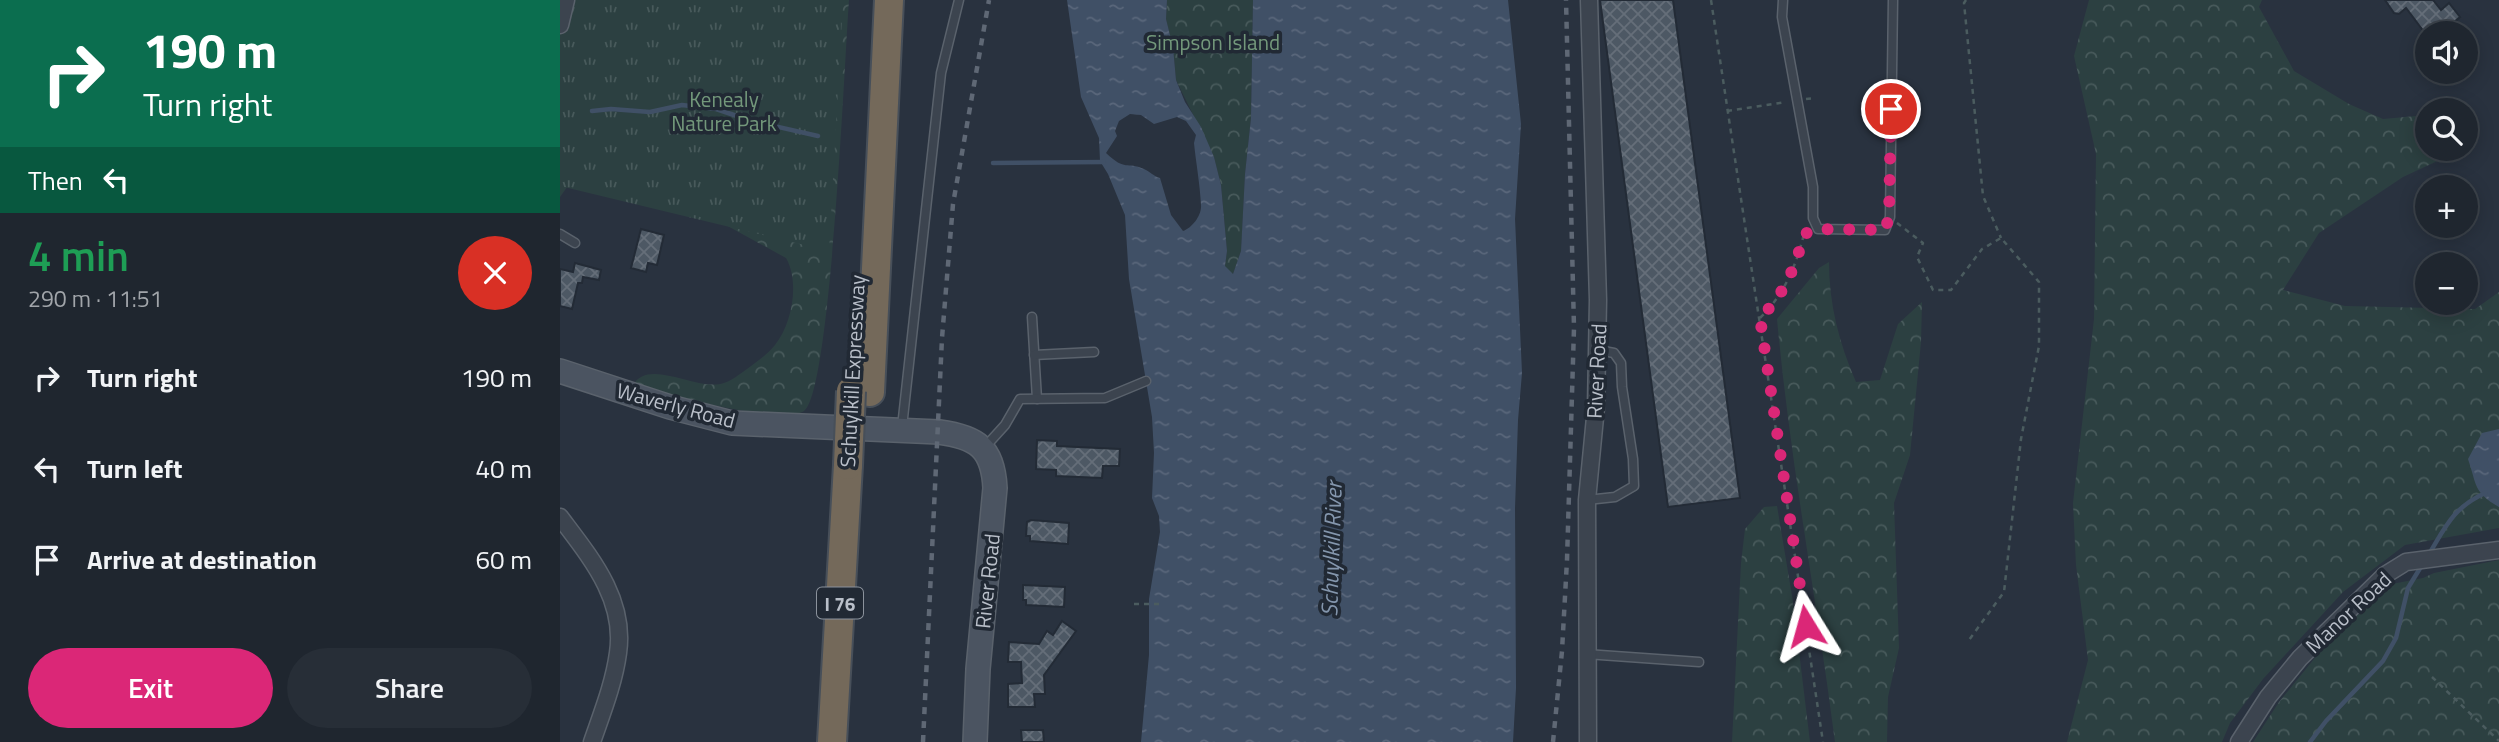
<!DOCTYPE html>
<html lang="en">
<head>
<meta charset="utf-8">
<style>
	:root { --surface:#1f262f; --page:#272e37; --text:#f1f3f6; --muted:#a1a5aa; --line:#3c434b; --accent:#db2777 }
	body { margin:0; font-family:"Titillium Web",sans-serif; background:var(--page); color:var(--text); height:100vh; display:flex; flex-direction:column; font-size:26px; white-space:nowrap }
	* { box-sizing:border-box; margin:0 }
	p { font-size:23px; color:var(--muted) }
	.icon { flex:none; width:38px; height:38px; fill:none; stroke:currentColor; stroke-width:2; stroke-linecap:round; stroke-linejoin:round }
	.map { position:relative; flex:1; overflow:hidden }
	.sheet { display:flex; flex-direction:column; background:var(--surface); width:560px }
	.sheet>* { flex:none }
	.hud { background:#0b6e4f; color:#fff; overflow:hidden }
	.buttons { position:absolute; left:1855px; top:21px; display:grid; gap:14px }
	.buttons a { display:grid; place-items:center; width:63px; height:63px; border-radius:50%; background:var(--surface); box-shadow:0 4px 18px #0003,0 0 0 2px var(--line); font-size:35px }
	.pin { position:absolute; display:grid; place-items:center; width:60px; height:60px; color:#fff; margin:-30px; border:4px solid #fff; border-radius:50%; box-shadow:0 2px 7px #0007 }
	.me { position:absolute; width:77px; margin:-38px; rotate:352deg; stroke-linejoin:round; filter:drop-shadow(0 0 5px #0008) }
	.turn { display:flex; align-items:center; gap:24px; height:147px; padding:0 28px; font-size:32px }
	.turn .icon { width:91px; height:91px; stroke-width:2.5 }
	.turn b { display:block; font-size:49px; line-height:60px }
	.then { display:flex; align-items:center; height:66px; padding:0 28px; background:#0003; gap:14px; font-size:26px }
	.round { display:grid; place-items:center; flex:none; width:74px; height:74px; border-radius:37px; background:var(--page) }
	.head { display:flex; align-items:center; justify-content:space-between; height:119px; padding:0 28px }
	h1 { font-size:42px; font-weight:600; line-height:52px; color:#1e9e55 }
	.action { display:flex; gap:14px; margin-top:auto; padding:14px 28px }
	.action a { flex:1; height:80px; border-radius:42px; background:var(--accent); color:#fff; font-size:28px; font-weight:600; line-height:80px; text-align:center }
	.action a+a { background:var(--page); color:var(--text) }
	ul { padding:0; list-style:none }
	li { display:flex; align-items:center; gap:21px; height:91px; padding:0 28px }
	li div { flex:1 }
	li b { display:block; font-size:26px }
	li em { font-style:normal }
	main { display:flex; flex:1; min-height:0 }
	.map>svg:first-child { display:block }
	.forest { fill:url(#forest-crowns) }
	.park { fill:url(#park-tufts) }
	.water { fill:url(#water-ripples); fill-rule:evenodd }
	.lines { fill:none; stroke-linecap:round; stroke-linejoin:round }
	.stream { stroke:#405066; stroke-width:4.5 }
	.building { fill:url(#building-cross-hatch); stroke:#232b36; stroke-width:2 }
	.lane-casing { stroke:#5a626c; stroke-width:11 }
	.street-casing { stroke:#5a626c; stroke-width:19 }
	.secondary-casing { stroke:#5a626c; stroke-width:26 }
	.highway-casing { stroke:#474f59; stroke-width:32 }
	.path { stroke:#4b5c5f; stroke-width:2.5; stroke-dasharray:5 5; stroke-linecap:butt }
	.lane { stroke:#3c444f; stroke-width:8 }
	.street { stroke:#3c444f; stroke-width:16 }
	.secondary { stroke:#4b5461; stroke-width:23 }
	.highway { stroke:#74695a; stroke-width:28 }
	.rail { stroke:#5f6875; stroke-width:4.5; stroke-dasharray:7 7; stroke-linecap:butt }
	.highway-bridge-casing { stroke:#474f59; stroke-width:32; stroke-linecap:butt }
	.highway-bridge { stroke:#74695a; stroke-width:28 }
	.route { stroke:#db2777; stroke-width:12; stroke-dasharray:0 21.6 }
	.labels { text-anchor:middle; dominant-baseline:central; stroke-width:7; stroke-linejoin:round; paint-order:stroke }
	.shield { fill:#212934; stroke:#8b929c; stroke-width:2 }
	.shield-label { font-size:19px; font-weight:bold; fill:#b9bfc9 }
	.park-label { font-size:21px; fill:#73987b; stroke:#212934 }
	.street-label { font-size:21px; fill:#b9bfc9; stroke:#212934 }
	.water-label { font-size:23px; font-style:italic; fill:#8496ad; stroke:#212934 }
</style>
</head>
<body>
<main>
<section class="sheet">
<div class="hud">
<div class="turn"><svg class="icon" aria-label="right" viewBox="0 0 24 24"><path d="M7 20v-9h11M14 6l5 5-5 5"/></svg><div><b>190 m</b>Turn right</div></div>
<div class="then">Then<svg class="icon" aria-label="left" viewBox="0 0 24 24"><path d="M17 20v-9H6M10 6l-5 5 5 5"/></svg></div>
</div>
<div class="head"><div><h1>4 min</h1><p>290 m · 11:51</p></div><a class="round" style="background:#d93025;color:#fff"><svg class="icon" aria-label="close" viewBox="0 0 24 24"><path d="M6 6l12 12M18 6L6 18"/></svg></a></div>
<ul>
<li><svg class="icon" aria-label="right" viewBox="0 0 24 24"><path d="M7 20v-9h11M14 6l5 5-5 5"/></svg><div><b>Turn right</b></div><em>190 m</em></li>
<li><svg class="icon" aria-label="left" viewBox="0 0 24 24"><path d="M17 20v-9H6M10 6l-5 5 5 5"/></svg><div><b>Turn left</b></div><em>40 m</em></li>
<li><svg class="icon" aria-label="arrive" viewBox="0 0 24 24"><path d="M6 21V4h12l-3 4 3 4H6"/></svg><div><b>Arrive at destination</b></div><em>60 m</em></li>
</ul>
<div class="action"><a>Exit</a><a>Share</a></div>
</section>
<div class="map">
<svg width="1939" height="742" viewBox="0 0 1939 742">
	<defs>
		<pattern id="forest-crowns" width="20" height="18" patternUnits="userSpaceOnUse" patternTransform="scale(1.75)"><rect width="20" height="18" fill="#2c4041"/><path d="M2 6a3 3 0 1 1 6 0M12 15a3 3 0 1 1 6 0" fill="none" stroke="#485a5b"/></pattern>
		<pattern id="park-tufts" width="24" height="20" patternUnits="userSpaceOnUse" patternTransform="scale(1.75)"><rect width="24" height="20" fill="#2c4041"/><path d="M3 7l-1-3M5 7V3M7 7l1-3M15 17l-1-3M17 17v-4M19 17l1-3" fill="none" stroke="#485a5b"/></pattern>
		<pattern id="water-ripples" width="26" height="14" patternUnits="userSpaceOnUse" patternTransform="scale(1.75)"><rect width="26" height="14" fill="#405066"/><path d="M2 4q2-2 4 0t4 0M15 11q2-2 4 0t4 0" fill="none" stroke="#5a677b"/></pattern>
		<pattern id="building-cross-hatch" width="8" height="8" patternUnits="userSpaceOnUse" patternTransform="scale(1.75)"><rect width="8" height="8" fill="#4d5864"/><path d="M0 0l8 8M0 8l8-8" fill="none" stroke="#656e79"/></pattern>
	</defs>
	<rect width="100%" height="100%" fill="#29323f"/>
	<g class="forest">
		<path d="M 186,0 L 289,0 C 285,52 271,393 244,411 C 221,426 103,393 73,385 C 89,357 137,392 164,383 C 171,381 180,374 187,369 C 196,362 207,355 215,345 C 232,324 240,282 226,258 L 144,213 L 10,183 L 0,197 L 0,58 Z"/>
		<polygon points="607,0 693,0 691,118 685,174 681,251 673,274 668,271 665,266 667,251 661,185 654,157 616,80 613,47 606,19"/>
		<polygon points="1529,0 1702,0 1699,7 1734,71 1789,104 1823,119 1867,115 1867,149 1896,149 1886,157 1843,177 1759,233 1723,290 1785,306 1915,309 1939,292 1939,528 1845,545 1783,592 1703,679 1670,723 1662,742 1507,742 1528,660 1516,565 1513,503 1534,319 1536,154 1514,56"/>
		<path d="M 1269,262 C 1269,304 1279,343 1296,382 L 1320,380 L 1338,324 L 1362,302 L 1361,342 L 1350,455 L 1334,503 L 1339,648 L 1328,697 L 1327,742 L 1275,742 C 1257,601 1230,461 1217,319 L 1259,268 Z"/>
		<polygon points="1217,506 1233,602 1250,742 1172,742 1181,563 1185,529 1204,507"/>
		<polygon points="1939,560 1939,742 1693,742 1719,702 1767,643 1832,584 1863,578 1874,573"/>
	</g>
	<polygon class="park" points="0,0 283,0 269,251 0,186"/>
	<g class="water">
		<path d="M 507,0 L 607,0 L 606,19 L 613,47 L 616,80 L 625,102 L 641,127 L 654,157 L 661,185 L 667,251 L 665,266 L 673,274 L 681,251 L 685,174 L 691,118 L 693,0 L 948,0 L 961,124 L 955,219 L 962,373 L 958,420 L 955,508 L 956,688 L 953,742 L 581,742 L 589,655 L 589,599 L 600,532 L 599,516 L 592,498 L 594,453 L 592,417 L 569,279 L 565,215 L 548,174 L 540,161 L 539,138 L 521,97 ZM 570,114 L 581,115 L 594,124 L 617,117 L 626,121 L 636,135 L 634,143 C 636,163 640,184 641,205 C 642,215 632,228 623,231 L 611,215 L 600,178 C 593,176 591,172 584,169 C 566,161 566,172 546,153 L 557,136 L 555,131 L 559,121 Z"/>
		<path d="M 1939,429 L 1939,507 C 1913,492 1917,485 1908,459 L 1922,433 Z"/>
	</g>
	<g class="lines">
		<g class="stream">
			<polyline points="32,111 51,109 90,112 122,105 156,109 192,121 258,136"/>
			<polyline points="433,163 544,162"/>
			<path d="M 1869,554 C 1886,526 1893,508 1925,493"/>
			<polyline points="1750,742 1766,721 1823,661 1836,638 1848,588 1862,565"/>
		</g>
	</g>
	<g class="building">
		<polygon points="1040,0 1113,0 1180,498 1108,507"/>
		<polygon points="1825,0 1873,0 1881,10 1889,3 1900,17 1881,33 1865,33 1846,8 1839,14 1834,13"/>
		<polygon points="81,229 104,235 97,265 88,263 86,272 71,268"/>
		<polygon points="15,263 41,270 39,280 23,277 22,283 18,283 12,309 0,306 0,269 13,272"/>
		<polygon points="477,440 497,441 497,446 560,449 559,466 543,466 542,478 496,476 496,470 476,469"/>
		<polygon points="471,520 509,523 508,544 470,541 470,536 466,536 467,522"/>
		<polygon points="463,585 505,587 504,607 466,605 466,600 463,600"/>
		<polygon points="502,621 516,631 484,675 485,694 474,694 475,707 448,707 448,684 462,683 461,662 448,662 449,642 479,644 487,631 493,635"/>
		<polygon points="461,730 483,730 484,742 462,742"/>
	</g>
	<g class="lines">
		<g class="lane-casing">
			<g id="lane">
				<polyline points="1223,0 1222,17 1253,187 1253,218 1258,229 1325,230 1330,217 1333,0"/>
				<polyline points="0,234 15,243"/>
				<polyline points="472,317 477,399"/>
				<polyline points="474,355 534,352"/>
				<polyline points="342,427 381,73 399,0"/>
				<polyline points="425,447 445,425 460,399 545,398 586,381"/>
				<polyline points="1027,500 1055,497 1074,486 1073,459 1062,387 1061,363 1054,353 1038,350"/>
				<polyline points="1026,654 1139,662"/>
			</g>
		</g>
		<g class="street-casing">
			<g id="street">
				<polyline points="0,25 6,0"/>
				<path d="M 0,517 C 30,557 66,599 58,653 C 54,683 42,713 32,742"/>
				<polyline points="1028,742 1027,500 1036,407 1038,300 1029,0"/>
				<polyline points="1679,742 1708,697 1740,658 1825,575 1846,562 1939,550"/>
			</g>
		</g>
		<g class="secondary-casing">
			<path id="secondary" d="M 0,371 L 110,407 L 172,423 L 379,432 C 417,437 433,448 435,488 L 418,669 L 415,742"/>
		</g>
		<g class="highway-casing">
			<g id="highway">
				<polyline points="310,392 329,0"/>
				<polyline points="272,742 288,465"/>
			</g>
		</g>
		<g class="path">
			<polyline points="1151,0 1263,742"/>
			<polyline points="1406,0 1404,3 1423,196 1441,238"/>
			<polyline points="1246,99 1255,98"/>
			<polyline points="1167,111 1226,102"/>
			<polyline points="1337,223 1363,243 1357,257 1373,290 1391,290 1422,249 1441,238 1479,282 1479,346 1461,439 1444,592 1409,640"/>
			<path d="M 1200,318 C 1224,295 1236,266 1244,234 L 1248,232"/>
			<polyline points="574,604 602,604"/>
			<polyline points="1872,677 1939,741"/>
		</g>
		<use href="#lane" class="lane"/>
		<use href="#street" class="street"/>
		<use href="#secondary" class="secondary"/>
		<use href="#highway" class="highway"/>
		<g class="rail">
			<polyline points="363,742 382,338 393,204 429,0"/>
			<polyline points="993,742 1002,651 1007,560 1014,328 1006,0"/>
		</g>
		<g class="highway-bridge-casing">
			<polyline id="highway-bridge" points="288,465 291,391"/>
		</g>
		<use href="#highway-bridge" class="highway-bridge"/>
	</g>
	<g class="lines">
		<path class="route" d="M 1246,626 L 1200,318 C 1224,295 1236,266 1244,234 L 1258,229 L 1325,230 L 1329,217 L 1331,109"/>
	</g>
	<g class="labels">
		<rect class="shield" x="257" y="587.5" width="46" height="31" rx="5"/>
		<g class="shield-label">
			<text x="280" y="603">I 76</text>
		</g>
		<g class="park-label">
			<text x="653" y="42">Simpson Island</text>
			<text x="164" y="99">Kenealy<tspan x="164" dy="24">Nature Park</tspan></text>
		</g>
		<g class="street-label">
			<text transform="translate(292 371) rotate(-87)">Schuylkill Expressway</text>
			<text transform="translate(1036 371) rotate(-87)">River Road</text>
			<text transform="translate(116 405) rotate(15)">Waverly Road</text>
			<text transform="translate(427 581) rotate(-84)">River Road</text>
			<text transform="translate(1788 612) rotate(-43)">Manor Road</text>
		</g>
		<g class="water-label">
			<text transform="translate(771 549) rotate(-88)">Schuylkill River</text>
		</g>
	</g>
</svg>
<div class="buttons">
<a><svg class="icon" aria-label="sound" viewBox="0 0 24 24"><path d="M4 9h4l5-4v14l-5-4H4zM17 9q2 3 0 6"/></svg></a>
<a><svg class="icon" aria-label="search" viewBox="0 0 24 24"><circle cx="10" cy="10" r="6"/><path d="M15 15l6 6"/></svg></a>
<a>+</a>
<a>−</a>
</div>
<div class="pin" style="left:1331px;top:109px;background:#d93025"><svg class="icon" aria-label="arrive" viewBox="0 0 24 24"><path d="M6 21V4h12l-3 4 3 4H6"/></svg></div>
<svg class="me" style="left:1246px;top:626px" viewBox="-20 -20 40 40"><path d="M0-17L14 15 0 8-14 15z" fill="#db2777" stroke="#fff" stroke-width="4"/></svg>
</div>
</main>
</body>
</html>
